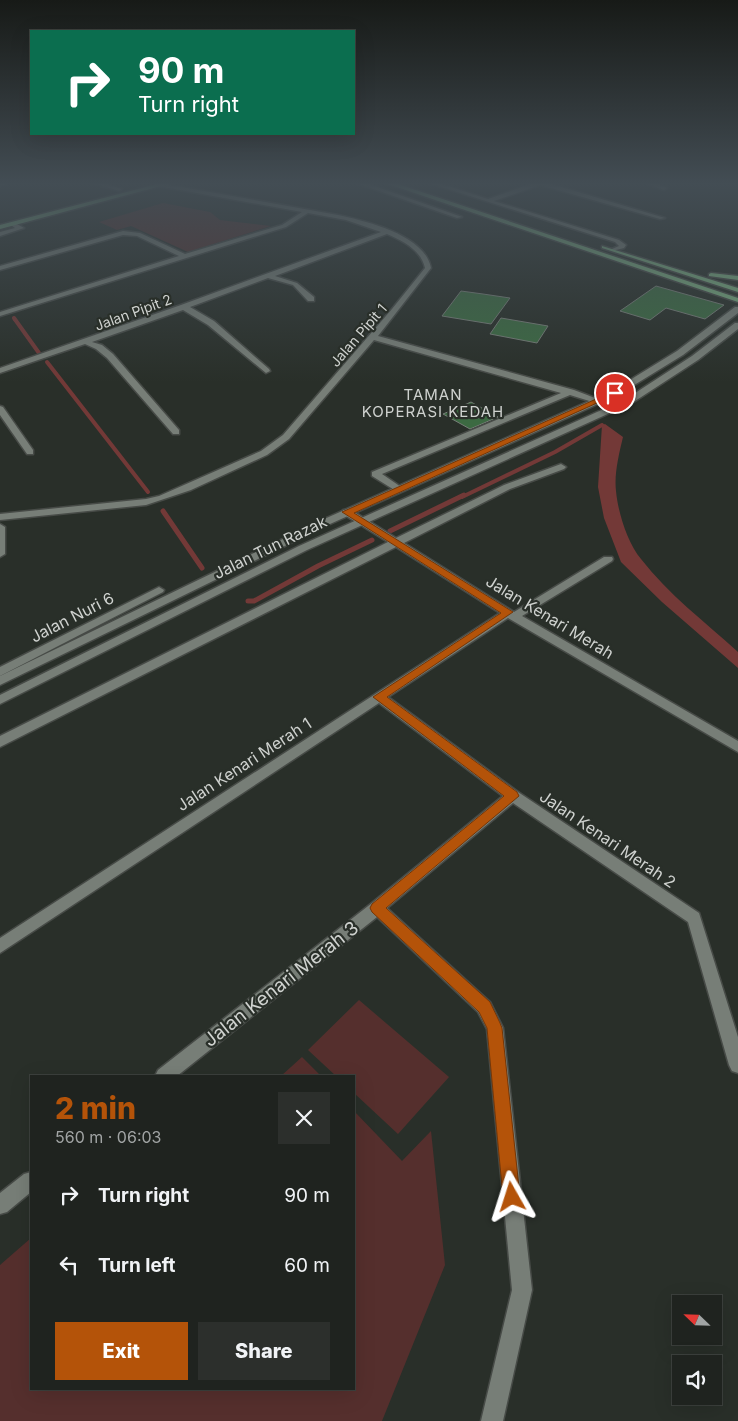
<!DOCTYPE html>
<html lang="en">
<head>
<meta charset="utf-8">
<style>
	:root { --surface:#1f231f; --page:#2c2f2c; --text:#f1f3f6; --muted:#a1a4a4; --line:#3c403d; --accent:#b45309 }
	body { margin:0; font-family:Inter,sans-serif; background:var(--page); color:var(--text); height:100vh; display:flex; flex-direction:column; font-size:19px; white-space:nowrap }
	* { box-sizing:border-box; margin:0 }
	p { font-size:16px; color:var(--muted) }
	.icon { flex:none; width:28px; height:28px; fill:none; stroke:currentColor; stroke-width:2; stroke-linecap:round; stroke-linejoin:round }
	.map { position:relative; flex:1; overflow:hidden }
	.panel { position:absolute; left:30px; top:1075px; width:325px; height:315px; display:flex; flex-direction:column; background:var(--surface); border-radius:0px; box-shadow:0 5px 20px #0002,0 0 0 1px var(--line) }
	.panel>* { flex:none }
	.guide { position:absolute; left:30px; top:30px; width:325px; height:105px; border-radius:0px; box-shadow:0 5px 20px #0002,0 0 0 1px var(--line); background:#0b6e4f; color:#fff; overflow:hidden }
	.needle { width:32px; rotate:293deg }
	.tools { position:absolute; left:672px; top:1295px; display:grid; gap:10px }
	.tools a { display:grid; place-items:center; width:50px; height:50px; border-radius:0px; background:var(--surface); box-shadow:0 5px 20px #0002,0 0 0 1px var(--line); font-size:25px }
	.pin { position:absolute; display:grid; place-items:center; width:42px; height:42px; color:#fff; margin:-21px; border:2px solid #fff; border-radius:50%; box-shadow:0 1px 5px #0007 }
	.me { position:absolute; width:55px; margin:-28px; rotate:354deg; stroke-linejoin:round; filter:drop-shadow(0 0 4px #0008) }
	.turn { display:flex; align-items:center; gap:18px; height:105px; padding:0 25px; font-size:22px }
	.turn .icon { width:65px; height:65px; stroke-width:2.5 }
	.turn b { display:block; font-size:35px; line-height:42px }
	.round { display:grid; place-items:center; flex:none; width:52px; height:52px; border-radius:0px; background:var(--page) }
	.headline { display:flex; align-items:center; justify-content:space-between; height:85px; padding:0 25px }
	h1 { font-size:30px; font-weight:800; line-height:38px; color:var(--accent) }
	.cta { display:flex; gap:10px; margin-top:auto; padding:10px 25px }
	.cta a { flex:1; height:58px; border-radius:0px; background:var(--accent); color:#fff; font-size:20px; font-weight:800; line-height:58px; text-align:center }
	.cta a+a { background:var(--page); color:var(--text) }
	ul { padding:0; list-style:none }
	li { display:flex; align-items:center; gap:15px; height:70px; padding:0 25px }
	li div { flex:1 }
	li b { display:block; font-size:19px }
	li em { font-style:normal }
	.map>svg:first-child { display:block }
	.green { fill:#552f2d }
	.water { fill:#733937 }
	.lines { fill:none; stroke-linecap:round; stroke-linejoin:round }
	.stream-far2 { stroke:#733937; stroke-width:3 }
	.stream-far1 { stroke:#733937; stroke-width:4 }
	.stream { stroke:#733937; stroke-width:5 }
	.building { fill:#3c6a42; stroke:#767d77 }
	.street-casing { stroke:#474b47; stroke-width:3 }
	.secondary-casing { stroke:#474b47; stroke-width:3 }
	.primary-casing { stroke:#474b47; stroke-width:3 }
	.street { fill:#777e77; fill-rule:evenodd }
	.secondary { fill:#777e77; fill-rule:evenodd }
	.primary { fill:#79ac7f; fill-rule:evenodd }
	.route { fill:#b45309; stroke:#753606 }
	.labels { text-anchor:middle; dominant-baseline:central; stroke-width:4.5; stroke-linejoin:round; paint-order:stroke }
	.far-street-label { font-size:14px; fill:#cfd2cf; stroke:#292f29 }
	.far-neighbourhood-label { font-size:15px; letter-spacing:1px; fill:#cfd2cf; stroke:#292f29 }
	.street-label { font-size:16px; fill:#cfd2cf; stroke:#292f29 }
	.near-street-label { font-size:19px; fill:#cfd2cf; stroke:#292f29 }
</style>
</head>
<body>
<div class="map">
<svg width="738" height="1421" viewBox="0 0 738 1421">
	<rect width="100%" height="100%" fill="#292f29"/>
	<g class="green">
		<polygon points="163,203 210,212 220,220 271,226 188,252 131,226 117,230 99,222"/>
		<polygon points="359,1000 449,1077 398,1134 354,1093 354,1076 336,1076 308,1050"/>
		<polygon points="302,1057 321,1076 281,1076"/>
		<polygon points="354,1111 402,1161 431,1131 445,1265 382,1421 0,1421 0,1265 31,1238 31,1389 354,1389"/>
	</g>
	<path class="water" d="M 605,424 L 623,437 C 619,454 614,474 616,491 C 618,512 627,542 641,559 C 668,594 705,622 738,652 L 738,668 L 662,602 L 621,562 L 604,518 L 598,487 L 602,425 Z"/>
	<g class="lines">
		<polyline class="stream-far2" points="14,318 15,320"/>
		<g class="stream-far1">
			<polyline points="14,318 39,353"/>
			<polyline points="47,362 148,492"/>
			<polyline points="462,497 555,452 602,425"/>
		</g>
		<g class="stream">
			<polyline points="163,511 202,568"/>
			<polyline points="390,531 464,495"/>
			<polyline points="248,601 254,601 318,566 372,540"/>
		</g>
	</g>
	<g class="building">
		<polygon points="656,286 724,305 705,319 666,308 650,320 620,311"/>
		<polygon points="461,291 483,294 510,298 491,324 442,316"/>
		<polygon points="501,318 548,326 537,343 490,334"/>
		<polygon points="471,402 498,417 470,429 443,414"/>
	</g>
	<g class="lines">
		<g class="street-casing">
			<g id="street">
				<polygon points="0,183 7,183 0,186"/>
				<polygon points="92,183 103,183 122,189 119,191"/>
				<path d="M 160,183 L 338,215 C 366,221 425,235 431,268 L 378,336 L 574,390 L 603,401 L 599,404 L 570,395 L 382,474 L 404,489 L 399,492 L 396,491 L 372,476 L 372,472 L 561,393 L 374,340 L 289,439 L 267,455 L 191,490 L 146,505 L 0,520 L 0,514 L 146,499 L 159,496 L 261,451 L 283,435 L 392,309 L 425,268 C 421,250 403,241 387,234 L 275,276 L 297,283 L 314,297 L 314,301 L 308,301 L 293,285 L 268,278 L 190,307 L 214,321 L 269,369 L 270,371 L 266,373 L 208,325 L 183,310 L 92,342 L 102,345 L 113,354 L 179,430 L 179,434 L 173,434 L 107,358 L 96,349 L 85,344 L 0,373 L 0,368 L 181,305 L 381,232 L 346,220 L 308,213 L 286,227 L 0,316 L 0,312 L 179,256 L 137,236 L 123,235 L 0,270 L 0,266 L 123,231 L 140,233 L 185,254 L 282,225 L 302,212 L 158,186 Z"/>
				<polygon points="356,183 366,183 462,217 457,218"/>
				<polygon points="429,183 439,183 488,199 533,183 548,183 665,218 660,219 540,185 494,201 619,240 626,245 624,248 612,251 612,249 619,246 615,242"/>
				<polygon points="645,183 655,183 667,188 664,190"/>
				<polygon points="11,223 15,223 24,228 0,236 0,232 15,228 11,225"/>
				<polygon points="0,406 3,407 33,450 33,454 27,454 0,415"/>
				<polygon points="561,464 566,467 564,469 510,489 404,543 514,612 604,557 612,557 613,559 612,561 522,616 738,741 738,752 508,618 388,697 518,792 699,913 738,1037 738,1073 732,1071 729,1065 688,922 513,803 387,908 490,1002 503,1028 532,1290 503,1421 481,1421 512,1290 487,1029 478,1012 377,917 177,1076 155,1076 158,1070 372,903 503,796 379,703 0,953 0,938 500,613 396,547 0,747 0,736 388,542 343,514 343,510 351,510 396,538 504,485"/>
				<polygon points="0,524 5,527 5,554 0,557"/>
				<polygon points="159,587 164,590 163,592 0,676 0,667"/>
				<polygon points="31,1172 31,1192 7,1212 0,1214 0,1193 24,1174"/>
			</g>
		</g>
		<g class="secondary-casing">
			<g id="secondary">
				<polygon points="735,307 738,307 738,313 683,355 618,395 330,524 0,685 0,676 322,520 612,391 677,351"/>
				<polygon points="735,323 738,323 738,329 698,360 632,403 307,550 0,704 0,695 299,546 626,399 692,356"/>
			</g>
		</g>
		<g class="primary-casing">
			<g id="primary">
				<polygon points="161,183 172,183 0,229 0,225"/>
				<polygon points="385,183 395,183 738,298 738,302"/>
				<polygon points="602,246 738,288 738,292 602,248"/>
				<polygon points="711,273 738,276 738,280 709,276 709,274"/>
			</g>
		</g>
		<use href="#street" class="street"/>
		<use href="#secondary" class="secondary"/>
		<use href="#primary" class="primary"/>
	</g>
	<linearGradient id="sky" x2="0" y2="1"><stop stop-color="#171a17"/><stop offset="0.48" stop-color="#434d54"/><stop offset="1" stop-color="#434d54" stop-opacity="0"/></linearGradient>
	<rect width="738" height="382" fill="url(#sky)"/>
	<polygon class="route" points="612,392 619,393 354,513 513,612 387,697 517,792 519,796 386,908 490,1002 500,1023 502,1028 520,1197 518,1203 512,1205 506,1203 503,1197 487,1028 479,1012 372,912 370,908 372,904 504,796 373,697 501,613 342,512"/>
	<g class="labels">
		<g class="far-street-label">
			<text transform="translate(133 312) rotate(-20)">Jalan Pipit 2</text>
			<text transform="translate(358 335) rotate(-49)">Jalan Pipit 1</text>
		</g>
		<g class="far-neighbourhood-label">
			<text x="433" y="394">TAMAN<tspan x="433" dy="17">KOPERASI KEDAH</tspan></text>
		</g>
		<g class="street-label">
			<text transform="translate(270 547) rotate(-26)">Jalan Tun Razak</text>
			<text transform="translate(72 617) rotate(-27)">Jalan Nuri 6</text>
			<text transform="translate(550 617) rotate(31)">Jalan Kenari Merah</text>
			<text transform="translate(244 764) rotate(-33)">Jalan Kenari Merah 1</text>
			<text transform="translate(608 839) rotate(34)">Jalan Kenari Merah 2</text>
		</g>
		<g class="near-street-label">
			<text transform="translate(281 984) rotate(-38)">Jalan Kenari Merah 3</text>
		</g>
	</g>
</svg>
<div class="tools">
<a><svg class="needle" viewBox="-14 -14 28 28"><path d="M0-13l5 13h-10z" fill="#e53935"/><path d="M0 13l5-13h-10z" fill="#a1a4a4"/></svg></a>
<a><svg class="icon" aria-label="sound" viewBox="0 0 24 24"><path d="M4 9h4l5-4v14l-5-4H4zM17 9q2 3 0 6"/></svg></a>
</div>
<div class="pin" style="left:615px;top:393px;background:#d93025"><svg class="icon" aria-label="arrive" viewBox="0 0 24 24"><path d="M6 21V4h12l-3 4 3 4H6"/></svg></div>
<svg class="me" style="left:512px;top:1197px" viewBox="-20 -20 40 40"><path d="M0-17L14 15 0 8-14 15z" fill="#b45309" stroke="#fff" stroke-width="4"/></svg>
<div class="guide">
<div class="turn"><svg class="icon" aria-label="right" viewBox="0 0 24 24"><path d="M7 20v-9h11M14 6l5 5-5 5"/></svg><div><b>90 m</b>Turn right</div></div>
</div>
<section class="panel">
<div class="headline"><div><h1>2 min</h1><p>560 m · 06:03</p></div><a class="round"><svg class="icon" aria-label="close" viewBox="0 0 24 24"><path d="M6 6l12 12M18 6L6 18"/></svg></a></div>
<ul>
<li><svg class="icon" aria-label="right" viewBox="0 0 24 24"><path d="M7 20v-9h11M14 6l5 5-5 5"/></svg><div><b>Turn right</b></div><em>90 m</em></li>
<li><svg class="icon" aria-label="left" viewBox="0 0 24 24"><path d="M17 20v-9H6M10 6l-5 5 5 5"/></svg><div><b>Turn left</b></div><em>60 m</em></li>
</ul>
<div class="cta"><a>Exit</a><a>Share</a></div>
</section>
</div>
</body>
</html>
